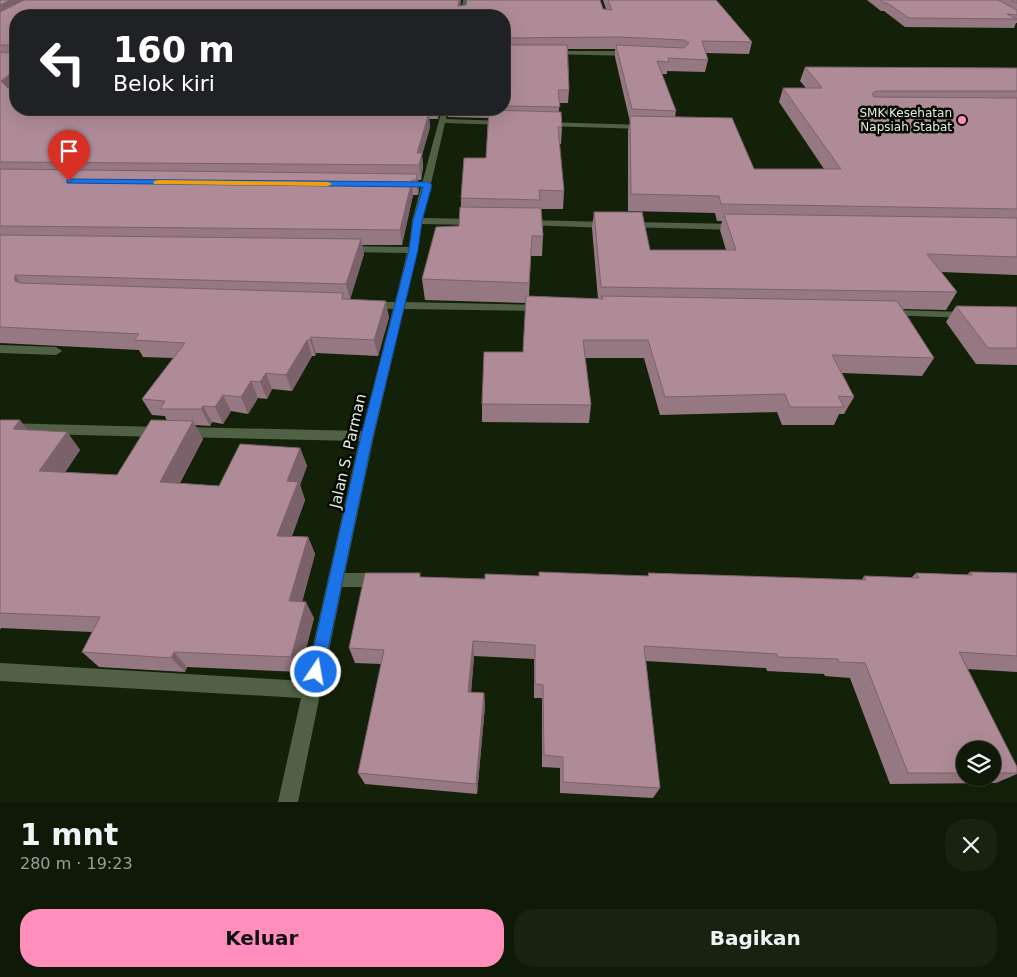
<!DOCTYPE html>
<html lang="id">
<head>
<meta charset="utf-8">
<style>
	:root { --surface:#0f1907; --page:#182211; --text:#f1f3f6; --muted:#9ba09b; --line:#2f3828; --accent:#ff8eba }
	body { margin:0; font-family:"DejaVu Sans",sans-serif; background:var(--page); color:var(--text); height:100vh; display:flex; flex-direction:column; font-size:19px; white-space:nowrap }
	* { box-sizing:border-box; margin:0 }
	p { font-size:16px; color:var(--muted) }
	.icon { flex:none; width:28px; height:28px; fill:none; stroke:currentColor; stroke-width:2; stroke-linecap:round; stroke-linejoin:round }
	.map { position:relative; height:802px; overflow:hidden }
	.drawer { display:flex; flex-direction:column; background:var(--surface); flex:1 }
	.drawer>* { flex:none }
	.banner { position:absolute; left:10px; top:10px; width:500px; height:105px; border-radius:20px; box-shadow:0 5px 20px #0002,0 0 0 1px var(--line); background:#202124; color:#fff; overflow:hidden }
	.controls { position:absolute; left:956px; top:741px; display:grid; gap:10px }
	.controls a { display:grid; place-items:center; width:45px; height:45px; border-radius:50%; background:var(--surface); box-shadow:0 5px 20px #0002,0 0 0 1px var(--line); font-size:25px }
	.pin { position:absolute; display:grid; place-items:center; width:42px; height:42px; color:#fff; margin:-51px -21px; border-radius:50% 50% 50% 0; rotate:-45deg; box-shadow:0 0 5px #0007 }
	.pin .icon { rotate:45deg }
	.me { position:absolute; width:55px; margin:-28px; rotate:12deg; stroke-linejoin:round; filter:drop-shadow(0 0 4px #0008) }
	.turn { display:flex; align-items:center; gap:18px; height:105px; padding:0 20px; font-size:22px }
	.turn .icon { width:65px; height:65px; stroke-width:2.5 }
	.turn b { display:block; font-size:35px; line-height:42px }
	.round { display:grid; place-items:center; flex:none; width:52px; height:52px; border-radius:20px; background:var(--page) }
	.overview { display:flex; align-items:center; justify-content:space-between; height:85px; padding:0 20px }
	h1 { font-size:30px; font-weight:700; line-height:38px }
	.action { display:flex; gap:10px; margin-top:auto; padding:10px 20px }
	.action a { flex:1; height:58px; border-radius:20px; background:var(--accent); color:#111; font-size:20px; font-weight:700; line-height:58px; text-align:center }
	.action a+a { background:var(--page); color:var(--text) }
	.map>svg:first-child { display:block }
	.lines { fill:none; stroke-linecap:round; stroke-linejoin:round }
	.minor { fill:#516145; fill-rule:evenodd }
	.wall { fill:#967882; fill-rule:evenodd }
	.shaded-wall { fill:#7a616a }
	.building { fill:#ae8b97; stroke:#7a616a; fill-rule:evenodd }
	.route { fill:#1a73e8; stroke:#114b97 }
	.slow { fill:#f59e0b }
	.poi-dot { fill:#ff8eba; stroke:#050902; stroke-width:2 }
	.labels { text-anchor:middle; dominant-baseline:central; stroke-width:5; stroke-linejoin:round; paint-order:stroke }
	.far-poi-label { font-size:12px; fill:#e5eedf; stroke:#050902; text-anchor:end }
	.street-label { font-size:15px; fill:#e5eedf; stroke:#050902 }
</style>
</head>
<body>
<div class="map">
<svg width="1017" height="802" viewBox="0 0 1017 802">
	<rect width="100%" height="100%" fill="#142109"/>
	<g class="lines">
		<g class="minor">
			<polygon points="463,0 467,0 465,16 460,16"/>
			<polygon points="551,51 618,51 634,54 631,56 549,54"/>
			<polygon points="442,109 448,109 446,119 505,121 509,123 505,125 445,123 423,218 475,219 480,222 475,225 422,224 405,302 542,305 547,308 542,311 404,309 374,436 345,573 380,573 386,575 388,580 386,585 380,587 342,587 298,802 278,802 301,698 0,681 0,663 305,681 359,441 182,437 177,435 175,432 177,429 182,427 362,431 393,309 372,308 367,305 372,302 395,302 407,253 347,252 342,249 347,246 409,247 412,221"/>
			<polygon points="542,122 645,125 649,127 645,129 545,126 541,124"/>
			<polygon points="525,220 610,222 615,225 610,228 522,225 522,221"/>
			<polygon points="630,222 737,224 742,227 737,230 627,227 625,225"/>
			<polygon points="890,310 967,312 972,315 967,318 886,315 885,313 886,311"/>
			<polygon points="0,345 56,347 62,351 56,355 0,353"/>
			<polygon points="0,423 160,427 165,429 167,432 165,435 160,437 0,433"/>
		</g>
	</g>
	<g class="wall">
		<path d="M 0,0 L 461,0 L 460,6 L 606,9 L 603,0 L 716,0 L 752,42 L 749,54 L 706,53 L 708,60 L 705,72 L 667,71 L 667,74 L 662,74 L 676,111 L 675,117 L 754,169 L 824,169 L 779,102 L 783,88 L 806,88 L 800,81 L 805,67 L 1017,68 L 1017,275 L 941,272 L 957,292 L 946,310 L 903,309 L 934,358 L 922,376 L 842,373 L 854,397 L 844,414 L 839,414 L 834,425 L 782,425 L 777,412 L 660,415 L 644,358 L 585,358 L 591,405 L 589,423 L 482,422 L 482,404 L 523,352 L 526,303 L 425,300 L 422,279 L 459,226 L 461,207 L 461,198 L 486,158 L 488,118 L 448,117 L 448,109 L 504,109 L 504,16 L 16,16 L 16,109 L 440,109 L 438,119 L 429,119 L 430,127 L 422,155 L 423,167 L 421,180 L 418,180 L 419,189 L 418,195 L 413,195 L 402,245 L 362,245 L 364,254 L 350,299 L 389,317 L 378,356 L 316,353 L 315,356 L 312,356 L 292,391 L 272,389 L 267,399 L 258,398 L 248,414 L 231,411 L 223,424 L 212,422 L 210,426 L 195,425 L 203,439 L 180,483 L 219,486 L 300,448 L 307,466 L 300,485 L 305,500 L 292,536 L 308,537 L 315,554 L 302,602 L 314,618 L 300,672 L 187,667 L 185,672 L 99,667 L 82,652 L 92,632 L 1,628 L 0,630 L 0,420 L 27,430 L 67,432 L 80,450 L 65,472 L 117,475 L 167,421 L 165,416 L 152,415 L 142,399 L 173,358 L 143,357 L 139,350 L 0,343 ZM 568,49 L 615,49 L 615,57 L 630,122 L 628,131 L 628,211 L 715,213 L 717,221 L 722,221 L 720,230 L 726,250 L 650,250 L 594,212 L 592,228 L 598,299 L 529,296 L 531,256 L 542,256 L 543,236 L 541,209 L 563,209 L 564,191 L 559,144 L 561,144 L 562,127 L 559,112 L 559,103 L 568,103 L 569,90 Z"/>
		<polygon points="867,0 1017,0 1017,23 1016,23 1014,28 905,27 884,11 881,11"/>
		<polygon points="956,306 1017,307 1017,365 976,364 946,322"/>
		<path d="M 970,572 L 1017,573 L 1017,672 L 967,669 L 1017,767 L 1017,774 L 996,783 L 890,784 L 850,678 L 825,676 L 824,674 L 767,671 L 766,668 L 646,661 L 660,788 L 653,798 L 560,793 L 560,768 L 542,767 L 542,698 L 534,698 L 534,659 L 474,656 L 471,692 L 484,693 L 485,706 L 477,794 L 365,784 L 358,773 L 381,664 L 355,663 L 349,648 L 421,577 L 485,579 L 538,576 L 648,576 L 648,573 L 862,580 L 864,576 L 911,578 L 916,573 L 967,575 ZM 965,750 L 992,750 L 992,778 L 965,778 Z"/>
	</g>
	<g class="shaded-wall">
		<polygon points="10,0 36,0 0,19 0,5"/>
		<polygon points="459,0 461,0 459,16 458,6"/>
		<polygon points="9,75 16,88 8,94 1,81"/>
		<polygon points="437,109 440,109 438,119"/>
		<polygon points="429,113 430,127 422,155 423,167 421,180 417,153"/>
		<polygon points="417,174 419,189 418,195 416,180"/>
		<polygon points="412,180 413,195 402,245 400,230"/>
		<polygon points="361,239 364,254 350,300 346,284"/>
		<polygon points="15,275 25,291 15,281"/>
		<polygon points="386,301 389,317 378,356 374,340"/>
		<polygon points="311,337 316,353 315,356 310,340"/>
		<polygon points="307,340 312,356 292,391 286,375"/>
		<polygon points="266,373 272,389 267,399 260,382"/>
		<polygon points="251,381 258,398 248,414 241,397"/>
		<polygon points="223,395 231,411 223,424 215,407"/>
		<polygon points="203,406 212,422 210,426 201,409"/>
		<polygon points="20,420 35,439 13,429"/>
		<polygon points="193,421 203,439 171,500 160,482"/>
		<polygon points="67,432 80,450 54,489 39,471"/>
		<polygon points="300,448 307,466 300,485 305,500 286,553 277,536 287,481"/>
		<polygon points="308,537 315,554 298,617 289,601"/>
		<polygon points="306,602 314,618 300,672 291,657"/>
		<polygon points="473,641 474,656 470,705 468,692"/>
		<polygon points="174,652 187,667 185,672 171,658"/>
		<polygon points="484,693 485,706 477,794 476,784"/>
	</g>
	<g class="building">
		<polygon points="0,0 10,0 0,5"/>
		<path d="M 24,0 L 459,0 L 458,6 L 466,5 L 467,0 L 600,0 L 603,9 L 612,10 L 608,0 L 716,0 L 752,42 L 702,41 L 708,60 L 668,58 L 669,62 L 657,61 L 676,111 L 632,109 L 616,45 L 684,48 L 689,43 L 684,40 L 619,37 L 504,38 L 504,16 L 16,16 L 16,109 L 429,113 L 417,153 L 422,153 L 419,165 L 0,162 L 0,52 L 10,53 L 12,47 L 10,45 L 0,45 L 0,12 ZM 9,75 L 10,88 L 8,88 L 1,81 Z"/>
		<polygon points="880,0 998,0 1017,10 1017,15 1007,14 1017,19 909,18 887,3 884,3"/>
		<polygon points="1011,0 1017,0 1017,3"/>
		<polygon points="504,45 567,45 569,90 558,90 560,107 504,106"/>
		<polygon points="805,67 1017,68 1017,91 876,91 872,94 874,97 1017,98 1017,209 721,204 719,196 631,194 630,116 732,118 754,169 841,169 783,88 822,88"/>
		<polygon points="489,110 561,112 562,127 558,127 564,191 539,190 540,200 461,198 464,158 486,158"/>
		<polygon points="0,169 417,174 416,180 412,180 400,230 0,226"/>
		<polygon points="460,207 541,208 543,236 532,236 529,283 422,279 436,227 459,226"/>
		<polygon points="594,212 642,212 650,250 736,250 724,214 1017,218 1017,257 927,254 957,292 601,287"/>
		<polygon points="0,235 361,239 346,284 15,275 15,281 20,283 343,293 342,299 386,301 374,340 311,337 310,340 307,340 286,375 266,373 260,382 251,381 241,397 223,395 215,407 203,406 201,409 160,409 165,401 142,399 185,343 134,340 139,334 0,327"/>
		<polygon points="526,296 603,299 602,296 897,301 934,358 832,355 854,397 838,396 844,407 790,407 785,394 665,397 648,340 583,340 591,405 482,404 484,352 523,352"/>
		<polygon points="956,306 1017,307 1017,348 988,348"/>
		<polygon points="0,420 20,420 13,429 67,432 39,471 117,475 151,420 193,421 160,482 219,486 240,444 300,448 287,481 298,482 277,536 308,537 289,601 306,602 291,657 174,652 171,658 82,652 100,617 0,613"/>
		<polygon points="539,572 649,576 648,573 866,580 864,576 919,578 916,573 972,575 970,572 1017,573 1017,656 959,652 1017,767 1017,773 992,773 992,750 965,750 965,773 908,773 865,663 839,662 838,659 778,657 777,654 644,646 660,788 563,782 563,757 544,755 543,685 535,684 535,645 473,641 468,692 484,693 476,784 358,773 384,650 349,648 365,573 420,573 420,577 485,579 485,574 539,576"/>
	</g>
	<polygon class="route" points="69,179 428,182 432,185 422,221 418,250 373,436 322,678 316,680 310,678 308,672 361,436 409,250 413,221 423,187 67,183 67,180"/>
	<polygon class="slow" points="157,180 328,182 332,184 328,186 154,184 153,182"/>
	<circle class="poi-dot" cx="962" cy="120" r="5"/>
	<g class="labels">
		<g class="far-poi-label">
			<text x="952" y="113">SMK Kesehatan<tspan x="952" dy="14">Napsiah Stabat</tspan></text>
		</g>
		<g class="street-label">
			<text transform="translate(348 451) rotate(-77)">Jalan S. Parman</text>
		</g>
	</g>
</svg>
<div class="controls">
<a><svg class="icon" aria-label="layers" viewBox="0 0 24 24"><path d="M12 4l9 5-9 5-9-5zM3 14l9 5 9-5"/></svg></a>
</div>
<div class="pin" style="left:69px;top:181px;background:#d93025"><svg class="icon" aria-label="arrive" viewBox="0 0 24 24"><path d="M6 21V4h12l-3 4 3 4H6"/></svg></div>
<svg class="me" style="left:316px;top:672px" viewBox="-20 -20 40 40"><circle r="17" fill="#1a73e8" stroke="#fff" stroke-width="3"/><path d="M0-11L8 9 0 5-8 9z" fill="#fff"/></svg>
<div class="banner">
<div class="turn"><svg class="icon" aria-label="left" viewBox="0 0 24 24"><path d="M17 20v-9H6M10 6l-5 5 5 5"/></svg><div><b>160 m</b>Belok kiri</div></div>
</div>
</div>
<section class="drawer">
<div class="overview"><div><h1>1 mnt</h1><p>280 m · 19:23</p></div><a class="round"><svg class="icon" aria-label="close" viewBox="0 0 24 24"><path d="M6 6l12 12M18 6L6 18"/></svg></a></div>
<div class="action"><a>Keluar</a><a>Bagikan</a></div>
</section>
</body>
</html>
